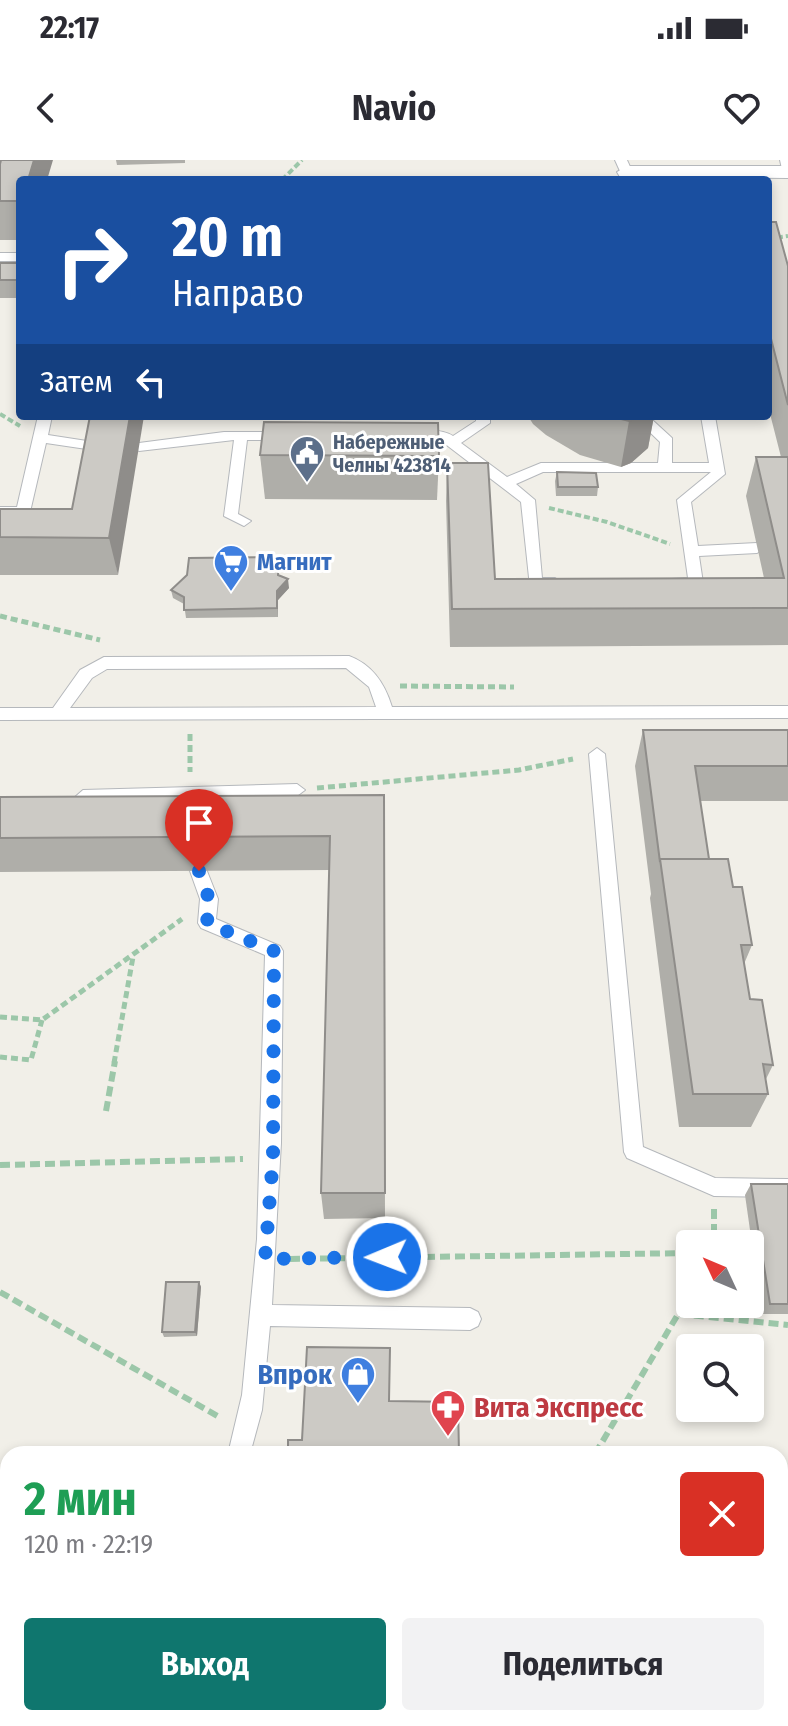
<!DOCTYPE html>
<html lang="ru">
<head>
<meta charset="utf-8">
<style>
	:root { --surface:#fff; --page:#f2f2f3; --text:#2b2b33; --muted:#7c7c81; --accent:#0f766e }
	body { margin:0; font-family:"Fira Sans Condensed",sans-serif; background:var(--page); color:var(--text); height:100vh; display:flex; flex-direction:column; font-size:30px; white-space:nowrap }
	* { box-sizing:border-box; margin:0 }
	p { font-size:26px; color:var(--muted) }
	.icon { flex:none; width:44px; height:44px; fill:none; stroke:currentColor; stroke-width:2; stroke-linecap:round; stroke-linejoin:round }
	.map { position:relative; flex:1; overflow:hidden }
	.panel { position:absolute; left:0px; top:1286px; width:788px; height:280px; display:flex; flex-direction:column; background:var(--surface); border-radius:24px 24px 0 0; box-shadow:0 4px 12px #0003 }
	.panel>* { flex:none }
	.top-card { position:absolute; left:16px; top:16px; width:756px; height:244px; border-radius:8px; box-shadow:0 4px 12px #0003; background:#1a4fa0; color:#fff; overflow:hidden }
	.needle { width:52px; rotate:314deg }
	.buttons { position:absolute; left:676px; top:1070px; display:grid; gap:16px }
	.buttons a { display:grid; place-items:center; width:88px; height:88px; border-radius:8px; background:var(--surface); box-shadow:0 4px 12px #0003; font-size:40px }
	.pin { position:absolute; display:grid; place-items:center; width:68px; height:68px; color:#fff; margin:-82px -34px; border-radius:50% 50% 50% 0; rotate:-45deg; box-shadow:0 0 8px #0007 }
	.pin .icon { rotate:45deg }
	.me { position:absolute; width:88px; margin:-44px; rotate:269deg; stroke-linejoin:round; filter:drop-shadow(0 0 6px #0008) }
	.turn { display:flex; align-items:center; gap:28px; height:168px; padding:0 24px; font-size:36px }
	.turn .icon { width:104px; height:104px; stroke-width:2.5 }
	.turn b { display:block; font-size:56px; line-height:68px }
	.then { display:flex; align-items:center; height:76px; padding:0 24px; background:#0003; gap:16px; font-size:30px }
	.round { display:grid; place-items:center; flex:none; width:84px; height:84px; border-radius:8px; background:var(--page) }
	.head { display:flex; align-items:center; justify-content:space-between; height:136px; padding:0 24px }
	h1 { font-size:48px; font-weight:700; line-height:60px; color:#1e9e55 }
	.cta { display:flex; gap:16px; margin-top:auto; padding:16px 24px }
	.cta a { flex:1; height:92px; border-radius:8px; background:var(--accent); color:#fff; font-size:32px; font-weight:700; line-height:92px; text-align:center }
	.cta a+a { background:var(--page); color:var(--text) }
	.status { display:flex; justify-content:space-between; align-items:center; height:56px; padding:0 40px; background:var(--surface); direction:ltr }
	.status svg { height:22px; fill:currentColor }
	header { display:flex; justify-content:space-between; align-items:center; height:104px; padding:0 24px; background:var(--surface); font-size:36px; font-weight:700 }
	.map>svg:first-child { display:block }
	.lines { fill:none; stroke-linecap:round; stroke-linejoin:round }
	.lane-casing { stroke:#b5b8bc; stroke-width:2 }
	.street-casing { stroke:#b5b8bc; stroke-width:2 }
	.path-far2 { stroke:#9cc7a9; stroke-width:4; stroke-dasharray:6 3; stroke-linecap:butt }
	.path-far1 { stroke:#9cc7a9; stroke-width:5; stroke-dasharray:7 4; stroke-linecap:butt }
	.path { stroke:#9cc7a9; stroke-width:6; stroke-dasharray:10 5; stroke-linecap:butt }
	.lane { fill:#fff; fill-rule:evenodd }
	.street { fill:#fff; fill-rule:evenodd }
	.wall { fill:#afaea9 }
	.shaded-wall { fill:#8f8d8a }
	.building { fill:#cccac5; stroke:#8f8d8a; stroke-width:2 }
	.route { stroke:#1a73e8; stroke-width:14; stroke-dasharray:0 25.2 }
	.labels { text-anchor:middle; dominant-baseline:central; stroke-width:6; stroke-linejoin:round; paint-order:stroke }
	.far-service-label { font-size:20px; font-weight:bold; fill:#4e5e75; stroke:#fff; text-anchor:start }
	.shop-label { font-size:24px; font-weight:bold; fill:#366cbe; stroke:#fff; text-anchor:start }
	.near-shop-label { font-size:28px; font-weight:bold; fill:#366cbe; stroke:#fff; text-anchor:end }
	.near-health-label { font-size:28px; font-weight:bold; fill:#be3a42; stroke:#fff; text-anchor:start }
</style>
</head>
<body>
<div class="status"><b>22:17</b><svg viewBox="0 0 49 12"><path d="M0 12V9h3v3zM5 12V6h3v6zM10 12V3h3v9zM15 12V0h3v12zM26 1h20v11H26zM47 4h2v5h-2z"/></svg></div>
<header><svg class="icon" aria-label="back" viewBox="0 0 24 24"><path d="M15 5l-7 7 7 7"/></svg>Navio<svg class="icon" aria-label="heart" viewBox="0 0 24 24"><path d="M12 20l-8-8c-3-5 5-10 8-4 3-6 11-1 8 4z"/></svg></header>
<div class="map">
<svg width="788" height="1566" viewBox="0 0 788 1566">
	<rect width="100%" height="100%" fill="#f1efe8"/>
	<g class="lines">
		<g class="lane-casing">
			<g id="lane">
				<polygon points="615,0 627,0 636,20 624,20"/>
				<polygon points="780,0 788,0 788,12 782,9"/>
				<rect x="0" y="93" width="20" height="8"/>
				<polygon points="38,256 52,256 48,275 100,283 107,287 100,291 46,283 30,352 23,357 0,357 0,347 17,347"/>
				<path d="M 476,256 L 490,256 L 490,263 L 461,283 L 507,317 L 541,303 L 658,303 L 660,282 L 633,256 L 648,256 L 672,278 L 672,303 L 709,303 L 701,256 L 715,256 L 725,314 L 691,342 L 698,386 L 757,383 L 764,388 L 757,393 L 699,396 L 703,423 L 701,427 L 672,427 L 672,419 L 688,418 L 677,340 L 711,312 L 543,312 L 516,324 L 535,340 L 542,418 L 555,418 L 562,423 L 555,428 L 530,427 L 521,342 L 440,280 L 414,280 L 407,276 C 417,268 442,269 453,276 L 476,261 Z"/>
				<polygon points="224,272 285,272 292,276 285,280 247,280 238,354 251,361 244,366 224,356 234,280 139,291 132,287 139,283"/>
				<path d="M 349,496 C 373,505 385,524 392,547 L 788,546 L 788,558 L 0,560 L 0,548 L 53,548 L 80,510 L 104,497 ZM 346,508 L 369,527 L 376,547 L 70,548 L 92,518 L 107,509 Z"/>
				<polygon points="597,588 605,594 643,987 715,1018 788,1019 788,1037 714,1036 627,998 624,992 589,594"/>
				<polygon points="297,624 305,630 297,636 83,644 75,637 83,630"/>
				<polygon points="199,704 205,706 218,739 216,759 280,786 283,791 281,983 272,1145 470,1148 478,1152 481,1159 478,1166 470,1170 270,1166 262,1250 250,1294 228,1294 242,1235 257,1079 265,795 201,768 198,763 200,739 190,711 193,706"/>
				<polygon points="0,1345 8,1346 8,1368 0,1367"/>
				<rect x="155" y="1558" width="24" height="8"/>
			</g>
		</g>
		<g class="street-casing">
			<polygon id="street" points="628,6 788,6 788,18 620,17 617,12"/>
		</g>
		<g class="path-far2">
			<polyline points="282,20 302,0"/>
			<polyline points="768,79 788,76"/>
			<polyline points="0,254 20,266"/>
			<polyline points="549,348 607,362 670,384"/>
		</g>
		<g class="path-far1">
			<polyline points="0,456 100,480"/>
			<polyline points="400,526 514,527"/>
			<polyline points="190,574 190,612"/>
			<polyline points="317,628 519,610 573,599"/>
			<polyline points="0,857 42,860 182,759"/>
			<polyline points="0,897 31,900 42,860"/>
			<polyline points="114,903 133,797"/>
		</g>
		<g class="path">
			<polyline points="106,951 115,901"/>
			<polyline points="0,1005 243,999"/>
			<polyline points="714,1049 714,1084"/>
			<polyline points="290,1099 690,1093"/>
			<polyline points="0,1132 221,1258"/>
			<polyline points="679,1154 788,1165"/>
			<polyline points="595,1294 690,1134"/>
			<polyline points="376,1558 376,1566"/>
		</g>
		<use href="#lane" class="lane"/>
		<use href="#street" class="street"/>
	</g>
	<g class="wall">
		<polygon points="116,0 185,0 185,3 117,5"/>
		<polygon points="0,4 20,20 20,80 0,80"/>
		<polygon points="768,62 788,106 788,485 450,487 446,341 447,303 495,419 764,418 746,336 756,297 781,297 768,246"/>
		<rect x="0" y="103" width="20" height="35"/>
		<polygon points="90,256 118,415 0,415 0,349 72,349"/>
		<polygon points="528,256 654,256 648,288 631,303 621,307 580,295 546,275 533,264"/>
		<polygon points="260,295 439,296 437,340 265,339"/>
		<polygon points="557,312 598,327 597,336 556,336 555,321"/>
		<polygon points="279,397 279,415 289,428 278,440 278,457 186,458 184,444 173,438 171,430"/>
		<polygon points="643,570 788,570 788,641 700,641 709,699 733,727 752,785 744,804 750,839 773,905 765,921 768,934 751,967 679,967 650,738 651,734 635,606"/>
		<polygon points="384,635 385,1058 324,1059 321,1033 330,710 0,712 0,637"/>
		<polygon points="751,1024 788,1024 788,1154 762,1154 745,1035"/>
		<polygon points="199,1122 201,1127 197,1176 164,1177 162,1172"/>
		<rect x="0" y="1446" width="8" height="89"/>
	</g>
	<g class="shaded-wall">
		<polygon points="34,0 53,0 47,20 28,20"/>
		<polygon points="130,256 144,256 118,415 109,378"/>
		<polygon points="640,256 654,256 648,288 631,303 621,307 629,261"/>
		<polygon points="288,419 289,428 278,440 278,457 277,431"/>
		<polygon points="199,1122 201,1127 197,1176 195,1172"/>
	</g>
	<g class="building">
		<polygon points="1,0 34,0 28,20 20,20 20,41 0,41 0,4"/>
		<polygon points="768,62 776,62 788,106 788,245 768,167"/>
		<rect x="0" y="103" width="20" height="17"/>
		<polygon points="90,256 130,256 109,378 0,377 0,349 72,349"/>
		<polygon points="609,256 640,256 629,261"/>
		<polygon points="264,262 438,263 439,296 260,295"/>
		<polygon points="756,297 788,297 788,448 452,449 447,303 488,303 495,419 784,418"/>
		<polygon points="557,312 596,313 598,327 558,327"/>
		<polygon points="279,397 278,415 288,419 277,431 277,448 184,450 184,437 171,430 187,415 189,398"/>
		<polygon points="643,570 788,570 788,606 695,606 709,699 660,699 660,702"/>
		<polygon points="384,635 385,1033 321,1033 330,676 0,678 0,637"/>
		<polygon points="660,699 728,699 733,727 742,727 752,785 741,785 750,839 762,840 773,905 763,904 768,934 693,934"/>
		<polygon points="751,1024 788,1024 788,1144 770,1144"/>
		<polygon points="166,1122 199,1122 195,1172 162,1172"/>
		<polygon points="307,1187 390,1188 389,1241 458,1242 459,1294 288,1294 288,1280 302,1280"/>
		<rect x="0" y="1446" width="8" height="82"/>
	</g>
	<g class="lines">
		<polyline class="route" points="199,711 209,739 207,763 274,791 273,998 265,1099 387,1097"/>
	</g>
	<defs>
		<g id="civic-pin" transform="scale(1.8)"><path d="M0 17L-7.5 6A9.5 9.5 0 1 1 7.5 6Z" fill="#5c6f8a" stroke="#fff"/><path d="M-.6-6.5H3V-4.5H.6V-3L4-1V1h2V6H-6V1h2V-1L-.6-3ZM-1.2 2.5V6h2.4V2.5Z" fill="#fff"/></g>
		<g id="supermarket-pin" transform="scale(1.8)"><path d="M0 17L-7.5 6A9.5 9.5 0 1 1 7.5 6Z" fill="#3f7fe0" stroke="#fff"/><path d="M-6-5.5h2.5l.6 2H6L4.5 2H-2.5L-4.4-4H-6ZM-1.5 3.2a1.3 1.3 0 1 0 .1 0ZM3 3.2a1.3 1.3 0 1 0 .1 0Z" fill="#fff"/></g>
		<g id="shop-pin" transform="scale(1.8)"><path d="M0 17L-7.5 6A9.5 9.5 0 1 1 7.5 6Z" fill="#3f7fe0" stroke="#fff"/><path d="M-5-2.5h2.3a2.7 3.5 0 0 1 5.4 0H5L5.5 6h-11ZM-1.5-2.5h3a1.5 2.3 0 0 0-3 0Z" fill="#fff"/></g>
		<g id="pharmacy-pin" transform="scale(1.8)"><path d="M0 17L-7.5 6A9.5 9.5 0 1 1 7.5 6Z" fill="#e0444e" stroke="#fff"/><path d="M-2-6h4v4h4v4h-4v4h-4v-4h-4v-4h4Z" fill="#fff"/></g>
	</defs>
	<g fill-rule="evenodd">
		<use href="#civic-pin" x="307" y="293"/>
		<use href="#supermarket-pin" x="231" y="402"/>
		<use href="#shop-pin" x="358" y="1214"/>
		<use href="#pharmacy-pin" x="448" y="1247"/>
	</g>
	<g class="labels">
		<g class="far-service-label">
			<text x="333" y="282">Набережные<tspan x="333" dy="23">Челны 423814</tspan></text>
		</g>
		<g class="shop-label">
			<text x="257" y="402">Магнит</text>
		</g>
		<g class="near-shop-label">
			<text x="332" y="1214">Впрок</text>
		</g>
		<g class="near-health-label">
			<text x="474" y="1247">Вита Экспресс</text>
		</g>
	</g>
</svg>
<div class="buttons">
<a><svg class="needle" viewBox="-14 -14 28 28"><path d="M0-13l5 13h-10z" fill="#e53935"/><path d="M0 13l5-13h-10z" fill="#7c7c81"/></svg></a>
<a><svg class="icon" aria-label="search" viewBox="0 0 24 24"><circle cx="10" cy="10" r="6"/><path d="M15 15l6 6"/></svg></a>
</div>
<div class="pin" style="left:199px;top:711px;background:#d93025"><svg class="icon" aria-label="arrive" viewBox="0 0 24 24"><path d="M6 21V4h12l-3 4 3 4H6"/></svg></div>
<svg class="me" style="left:387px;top:1097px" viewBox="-20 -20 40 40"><circle r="17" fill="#1a73e8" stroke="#fff" stroke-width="3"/><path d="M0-11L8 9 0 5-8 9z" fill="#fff"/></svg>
<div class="top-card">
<div class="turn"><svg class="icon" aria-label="right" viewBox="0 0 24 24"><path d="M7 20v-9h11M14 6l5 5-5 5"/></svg><div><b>20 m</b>Направо</div></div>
<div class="then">Затем<svg class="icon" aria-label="left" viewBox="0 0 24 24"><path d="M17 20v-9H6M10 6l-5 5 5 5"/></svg></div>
</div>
<section class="panel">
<div class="head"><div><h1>2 мин</h1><p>120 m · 22:19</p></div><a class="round" style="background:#d93025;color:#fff"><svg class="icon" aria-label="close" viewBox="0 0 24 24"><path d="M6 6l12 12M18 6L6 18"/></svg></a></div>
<div class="cta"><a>Выход</a><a>Поделиться</a></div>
</section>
</div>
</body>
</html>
